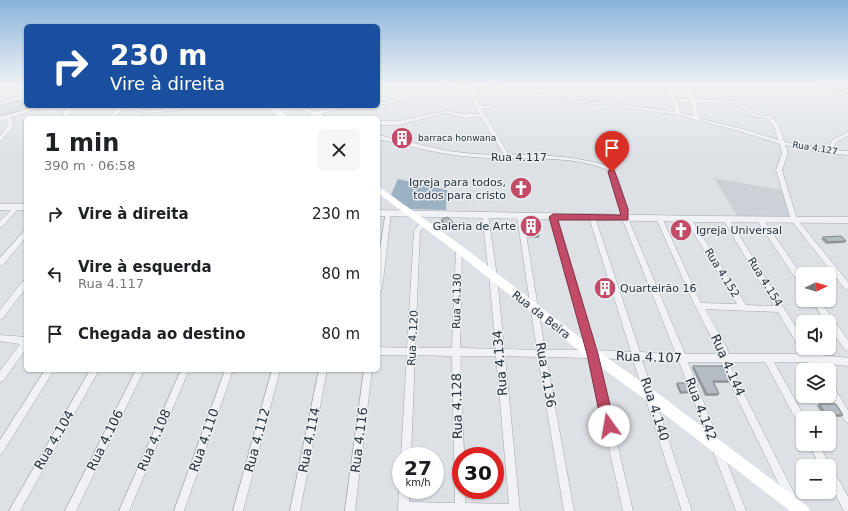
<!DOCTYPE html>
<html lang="pt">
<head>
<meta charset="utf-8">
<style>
	:root { --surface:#fff; --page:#f6f6f6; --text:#202124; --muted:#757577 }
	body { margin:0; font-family:"DejaVu Sans",sans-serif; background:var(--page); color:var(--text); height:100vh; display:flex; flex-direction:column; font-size:15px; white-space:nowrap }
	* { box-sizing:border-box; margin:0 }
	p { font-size:13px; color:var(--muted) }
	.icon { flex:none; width:22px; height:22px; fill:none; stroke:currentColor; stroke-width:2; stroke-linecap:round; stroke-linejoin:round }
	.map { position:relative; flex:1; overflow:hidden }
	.side { position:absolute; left:24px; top:116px; width:356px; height:256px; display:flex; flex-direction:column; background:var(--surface); border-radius:6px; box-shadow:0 1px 3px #0004 }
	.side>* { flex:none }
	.guide { position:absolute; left:24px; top:24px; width:356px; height:84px; border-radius:6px; box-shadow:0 1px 3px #0004; background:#1a4fa0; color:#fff; overflow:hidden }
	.needle { width:26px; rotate:85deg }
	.fabs { position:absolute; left:796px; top:267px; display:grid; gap:8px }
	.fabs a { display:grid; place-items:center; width:40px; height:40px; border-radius:6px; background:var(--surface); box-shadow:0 1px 3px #0004; font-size:20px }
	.speed { position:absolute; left:392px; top:447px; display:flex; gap:8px; font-size:20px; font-weight:700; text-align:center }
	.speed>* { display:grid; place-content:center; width:52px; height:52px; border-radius:50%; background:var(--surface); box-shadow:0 1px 3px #0004; line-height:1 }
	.speed small { font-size:10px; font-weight:400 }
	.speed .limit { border:6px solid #d22; background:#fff; color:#111 }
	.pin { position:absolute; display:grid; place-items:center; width:34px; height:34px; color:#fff; margin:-41px -17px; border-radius:50% 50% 50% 0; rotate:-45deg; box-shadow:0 0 4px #0007 }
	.pin .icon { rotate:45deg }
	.me { position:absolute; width:44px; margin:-22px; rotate:347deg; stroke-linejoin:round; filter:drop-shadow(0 0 3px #0008) }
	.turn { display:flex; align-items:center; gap:14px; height:84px; padding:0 20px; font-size:18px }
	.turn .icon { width:52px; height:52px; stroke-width:2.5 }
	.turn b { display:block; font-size:28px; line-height:34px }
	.round { display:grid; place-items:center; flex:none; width:42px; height:42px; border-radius:6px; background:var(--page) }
	.headline { display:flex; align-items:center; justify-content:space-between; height:68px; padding:0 20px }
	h1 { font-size:24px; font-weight:700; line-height:30px }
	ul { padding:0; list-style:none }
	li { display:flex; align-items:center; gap:12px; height:60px; padding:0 20px }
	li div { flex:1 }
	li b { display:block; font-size:15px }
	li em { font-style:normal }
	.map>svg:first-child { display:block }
	.built { fill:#ccd1d7 }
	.water { fill:#9bb2c4 }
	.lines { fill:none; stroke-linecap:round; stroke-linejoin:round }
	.stream { stroke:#9bb2c4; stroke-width:1.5 }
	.minor-casing { stroke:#a3a9af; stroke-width:1 }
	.tertiary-casing { stroke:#a3a9af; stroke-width:1 }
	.minor { fill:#f0f2f5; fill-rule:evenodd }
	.tertiary { fill:#f0f2f5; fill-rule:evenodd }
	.secondary { fill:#fff; fill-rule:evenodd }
	.wall { fill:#9ca1a7 }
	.shaded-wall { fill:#7f8388 }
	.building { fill:#b5bbc2; stroke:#7f8388 }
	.route { fill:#c24b67; stroke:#7e3143 }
	.labels { text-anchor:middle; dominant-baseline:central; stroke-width:3; stroke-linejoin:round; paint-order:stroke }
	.far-poi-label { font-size:9px; fill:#28313b; stroke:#edf0f4; text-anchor:start }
	.far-street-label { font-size:9px; fill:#28313b; stroke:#edf0f4 }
	.street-label { font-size:11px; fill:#28313b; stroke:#edf0f4 }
	.poi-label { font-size:11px; fill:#28313b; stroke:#edf0f4; text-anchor:end }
	.near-street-label { font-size:13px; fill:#28313b; stroke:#edf0f4 }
</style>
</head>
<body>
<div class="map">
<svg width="848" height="511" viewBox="0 0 848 511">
	<rect width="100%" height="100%" fill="#dde1e6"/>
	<g class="built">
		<polygon points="805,85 848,85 848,93 831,90"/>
		<polygon points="21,99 26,101 26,106 39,107 0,118 0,105"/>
		<polygon points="714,178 781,190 791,217 738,217"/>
	</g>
	<polygon class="water" points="398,179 447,190 446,210 408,209 391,195"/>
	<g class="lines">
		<g class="stream">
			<polyline points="598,99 601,103"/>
			<polyline points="650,107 651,109"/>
		</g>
		<g class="minor-casing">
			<g id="minor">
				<path d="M 387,85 L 392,85 L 401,96 L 423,90 L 473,85 L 497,85 L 567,100 L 611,103 L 675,112 L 674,105 L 664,85 L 668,85 L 675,99 L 690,99 L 682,85 L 686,85 L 695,99 L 737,101 L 757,115 L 771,116 L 780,127 L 784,142 L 828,150 L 832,140 L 848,132 L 848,136 L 836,142 L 833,150 L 848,151 L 848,155 L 822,153 L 785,145 L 788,153 L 782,170 L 797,219 L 848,282 L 848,290 L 845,289 L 791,220 L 776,170 L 782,153 L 780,144 L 739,131 L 678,115 L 611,105 L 567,102 L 493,87 L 473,88 L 480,106 L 491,106 L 493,107 L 491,108 L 482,109 L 509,155 L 540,155 L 573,158 L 598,163 L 611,168 L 618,178 L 625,200 L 628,218 L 685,354 L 720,354 L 695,306 L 656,218 L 659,216 L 662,218 L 701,303 L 737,304 L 685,219 L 688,217 L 690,217 L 746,305 L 774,306 L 723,219 L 724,217 L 728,217 L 803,339 L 803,348 L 809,348 L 813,354 L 848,358 L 848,366 L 818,363 L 822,370 L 813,370 L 808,362 L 774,362 L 805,418 L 803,418 L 803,429 L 800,427 L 765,362 L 730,362 L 731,368 L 803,511 L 792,511 L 724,371 L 722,362 L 688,362 L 746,511 L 736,511 L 679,362 L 642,360 L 692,511 L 682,511 L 633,360 L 597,358 L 633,511 L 623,511 L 589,358 L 546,357 L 574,511 L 564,511 L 538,357 L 505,356 L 520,511 L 398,511 L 399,490 L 401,486 L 401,490 L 409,490 L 409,502 L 455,503 L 452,356 L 415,355 L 411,456 L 401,456 L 407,355 L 378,355 L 378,347 L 407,348 L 414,231 L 419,224 L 425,222 L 428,224 L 420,231 L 415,348 L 452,348 L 456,249 L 459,247 L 462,249 L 460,348 L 496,349 L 489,276 L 482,215 L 485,213 L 488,215 L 497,276 L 504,349 L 537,350 L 517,216 L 520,214 L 523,216 L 545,350 L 587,350 L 550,217 L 553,215 L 556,217 L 595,350 L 631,352 L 589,217 L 592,215 L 595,217 L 640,352 L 676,354 L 622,218 L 614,185 L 607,170 C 569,153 515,161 474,157 C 441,155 410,146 378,139 L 378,135 L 448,151 L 474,154 L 504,155 L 481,117 L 465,118 L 446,113 L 399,125 L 378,125 L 378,121 L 399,121 L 446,111 L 465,114 L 479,114 L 476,108 L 468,88 L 423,92 L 387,104 L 378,104 L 378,102 L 385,102 L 397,98 ZM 677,102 L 691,102 L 693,116 L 680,113 ZM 696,102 L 736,103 L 754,117 L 768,118 L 774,127 L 778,140 L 743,129 L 698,118 ZM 705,309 L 778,312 L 803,354 L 729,354 L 727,348 ZM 460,356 L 496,356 L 509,504 L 465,503 L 465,490 L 461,490 L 461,456 L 464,456 Z"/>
				<polygon points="791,85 802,85 848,94 848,96"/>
				<polygon points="24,96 26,96 26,98 0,105 0,102"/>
				<polygon points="38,106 45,106 10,118 14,122 13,127 2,140 0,141 0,136 7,127 8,122 6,119 0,121 0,117"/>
				<polygon points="67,106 71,106 67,118 61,118"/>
				<polygon points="119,106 128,106 148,111 180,108 182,109 180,110 148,113 124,108 113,118 107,118 120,107"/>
				<polygon points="291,106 298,106 316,112 341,106 349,106 321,114 331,118 323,118 317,116 311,118 304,118 312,114"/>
				<polygon points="17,205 20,207 19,208 2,227 0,227 0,221 15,206"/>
				<polygon points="386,211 390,211 391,213 382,289 381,291 378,292 378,262"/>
				<polygon points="758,218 762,218 803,277 803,286 800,285 758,222 757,220"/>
				<polygon points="24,231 26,231 26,237 3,265 0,266 0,258"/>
				<polygon points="26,280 26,288 3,318 0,319 0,310 23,281"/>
				<polygon points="811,300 819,300 848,340 848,351 845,350 829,326 829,322 826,322"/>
				<polygon points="0,335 26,337 26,349 3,381 0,382 0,371 20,344 0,341"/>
				<polygon points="45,370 54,370 3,452 0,454 0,440"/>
				<polygon points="90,370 99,370 20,511 9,511"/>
				<polygon points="136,370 144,370 76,511 65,511"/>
				<polygon points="181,370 189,370 129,511 119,511"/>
				<polygon points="225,370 233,370 184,511 174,511"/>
				<polygon points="272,370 280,370 243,511 233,511"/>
				<polygon points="319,370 327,370 300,511 290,511"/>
				<polygon points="364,370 372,370 355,511 345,511"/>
				<polygon points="829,383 832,384 848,410 848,423 845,421 829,395"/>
				<polygon points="809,444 819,444 830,466 829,468 833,469 848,497 848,511 844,511 829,483 829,466 820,466"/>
			</g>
		</g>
		<g class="tertiary-casing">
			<g id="tertiary">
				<rect x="0" y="204" width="26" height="6"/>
				<polygon points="378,210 703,216 848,217 848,223 703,222 378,216"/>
			</g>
		</g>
		<use href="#minor" class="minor"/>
		<use href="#tertiary" class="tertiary"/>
		<g class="secondary">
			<polygon points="26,89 26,101 21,97 23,91"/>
			<path d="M 45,106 L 64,106 C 60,109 49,109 45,106 Z"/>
			<polygon points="267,106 274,106 289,118 281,118"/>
			<polygon points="378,186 462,246 596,350 656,392 807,506 810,511 790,511 646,400 588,358 456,252 378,193"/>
		</g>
	</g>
	<g class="wall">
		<polygon points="526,218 541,230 540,232 538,232 539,236 539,238 528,238 525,220"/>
		<polygon points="441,220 453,224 446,227 441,223"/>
		<polygon points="823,237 846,241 844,243 826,244 821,239"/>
		<polygon points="601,282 611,289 610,291 602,291 600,284"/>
		<polygon points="693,366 730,381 728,383 714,383 719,394 717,396 705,396 692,368"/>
		<polygon points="677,383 691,392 689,393 680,394 676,385"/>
		<polygon points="819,404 843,415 841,417 824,417 817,406"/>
	</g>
	<polygon class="shaded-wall" points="453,222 453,224 446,227 446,225"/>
	<g class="building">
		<polygon points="447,217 453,222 446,225 441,220"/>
		<polygon points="526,218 537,218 541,230 537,230 539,236 529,236"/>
		<polygon points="841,236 846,241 828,242 823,237"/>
		<polygon points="601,282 608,282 611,289 603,289"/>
		<polygon points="693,366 722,366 730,381 713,381 719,394 707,394"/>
		<polygon points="677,383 688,383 691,392 681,392"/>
		<polygon points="819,404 836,404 843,415 827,415"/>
	</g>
	<linearGradient id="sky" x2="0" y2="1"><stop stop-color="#89b3da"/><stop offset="0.54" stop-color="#f0f2f4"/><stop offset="1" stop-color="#f0f2f4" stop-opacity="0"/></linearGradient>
	<rect width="848" height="157" fill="url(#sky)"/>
	<polygon class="route" points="609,170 614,170 615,172 628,209 628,220 558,220 598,354 615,426 613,430 609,432 604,430 602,426 587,354 549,217 553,214 621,215 608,172"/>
	<defs>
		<g id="building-disc" transform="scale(1.15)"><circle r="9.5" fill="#c24b67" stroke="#edf0f4"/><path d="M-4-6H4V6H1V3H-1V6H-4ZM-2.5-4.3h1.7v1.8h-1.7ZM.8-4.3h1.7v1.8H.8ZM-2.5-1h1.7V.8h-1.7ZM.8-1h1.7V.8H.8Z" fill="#fff"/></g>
		<g id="church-disc" transform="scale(1.15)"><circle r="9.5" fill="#c24b67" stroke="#edf0f4"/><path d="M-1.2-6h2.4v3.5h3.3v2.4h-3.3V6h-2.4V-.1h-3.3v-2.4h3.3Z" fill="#fff"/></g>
	</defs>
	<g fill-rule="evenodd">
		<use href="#building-disc" x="402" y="138"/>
		<use href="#church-disc" x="521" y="188"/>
		<use href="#building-disc" x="531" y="226"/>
		<use href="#church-disc" x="681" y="230"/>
		<use href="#building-disc" x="605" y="288"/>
	</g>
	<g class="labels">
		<g class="far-poi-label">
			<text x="418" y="138">barraca honwana</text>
		</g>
		<g class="far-street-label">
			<text transform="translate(815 148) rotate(9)">Rua 4.127</text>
		</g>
		<g class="street-label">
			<text x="519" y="157">Rua 4.117</text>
			<text transform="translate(722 273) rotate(58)">Rua 4.152</text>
			<text transform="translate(765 282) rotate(58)">Rua 4.154</text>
			<text transform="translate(457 301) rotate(-89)">Rua 4.130</text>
			<text transform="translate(541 315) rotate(38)">Rua da Beira</text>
			<text transform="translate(413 338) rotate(-87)">Rua 4.120</text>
		</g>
		<g class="poi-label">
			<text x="506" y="182">Igreja para todos,<tspan x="506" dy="13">todos para cristo</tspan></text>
			<text x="516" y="226">Galeria de Arte</text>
			<text x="696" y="230" text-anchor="start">Igreja Universal</text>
			<text x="620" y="288" text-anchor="start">Quarteirão 16</text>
		</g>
		<g class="near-street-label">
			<text transform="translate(649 357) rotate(2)">Rua 4.107</text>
			<text transform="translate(500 363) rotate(-95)">Rua 4.134</text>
			<text transform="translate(728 365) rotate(66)">Rua 4.144</text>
			<text transform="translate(546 375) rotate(80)">Rua 4.136</text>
			<text transform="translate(457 406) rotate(-91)">Rua 4.128</text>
			<text transform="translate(655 409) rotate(72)">Rua 4.140</text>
			<text transform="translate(701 409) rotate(69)">Rua 4.142</text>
			<text transform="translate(54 440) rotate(-60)">Rua 4.104</text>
			<text transform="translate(105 440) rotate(-64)">Rua 4.106</text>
			<text transform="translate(154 440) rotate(-67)">Rua 4.108</text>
			<text transform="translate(204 440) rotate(-71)">Rua 4.110</text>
			<text transform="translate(257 440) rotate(-75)">Rua 4.112</text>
			<text transform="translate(309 440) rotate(-79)">Rua 4.114</text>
			<text transform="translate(359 440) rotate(-83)">Rua 4.116</text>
		</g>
	</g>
</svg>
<div class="fabs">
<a><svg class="needle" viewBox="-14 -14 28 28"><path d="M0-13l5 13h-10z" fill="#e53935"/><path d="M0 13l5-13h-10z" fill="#757577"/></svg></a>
<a><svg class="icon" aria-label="sound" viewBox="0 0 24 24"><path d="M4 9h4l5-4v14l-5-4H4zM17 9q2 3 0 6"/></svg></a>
<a><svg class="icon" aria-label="layers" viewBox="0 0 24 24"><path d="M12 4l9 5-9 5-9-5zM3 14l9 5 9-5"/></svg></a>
<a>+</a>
<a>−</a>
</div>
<div class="speed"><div>27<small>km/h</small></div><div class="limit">30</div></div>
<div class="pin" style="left:612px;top:172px;background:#d93025"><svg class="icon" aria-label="arrive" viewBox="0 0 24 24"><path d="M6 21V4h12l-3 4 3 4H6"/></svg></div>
<svg class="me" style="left:609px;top:426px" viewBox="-20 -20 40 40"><circle r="19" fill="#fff"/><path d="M0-13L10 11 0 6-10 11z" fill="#c24b67"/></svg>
<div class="guide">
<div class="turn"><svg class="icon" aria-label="right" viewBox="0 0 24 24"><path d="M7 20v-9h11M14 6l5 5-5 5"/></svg><div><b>230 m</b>Vire à direita</div></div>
</div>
<section class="side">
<div class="headline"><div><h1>1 min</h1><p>390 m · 06:58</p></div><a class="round"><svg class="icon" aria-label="close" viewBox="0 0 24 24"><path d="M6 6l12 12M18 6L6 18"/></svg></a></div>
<ul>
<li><svg class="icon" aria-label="right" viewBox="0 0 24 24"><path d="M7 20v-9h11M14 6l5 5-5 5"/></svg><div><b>Vire à direita</b></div><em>230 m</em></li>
<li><svg class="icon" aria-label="left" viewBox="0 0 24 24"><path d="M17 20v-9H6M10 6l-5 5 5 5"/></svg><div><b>Vire à esquerda</b><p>Rua 4.117</p></div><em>80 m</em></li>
<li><svg class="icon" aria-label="arrive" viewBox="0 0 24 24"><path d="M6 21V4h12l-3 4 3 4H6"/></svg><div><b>Chegada ao destino</b></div><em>80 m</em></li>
</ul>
</section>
</div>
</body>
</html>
